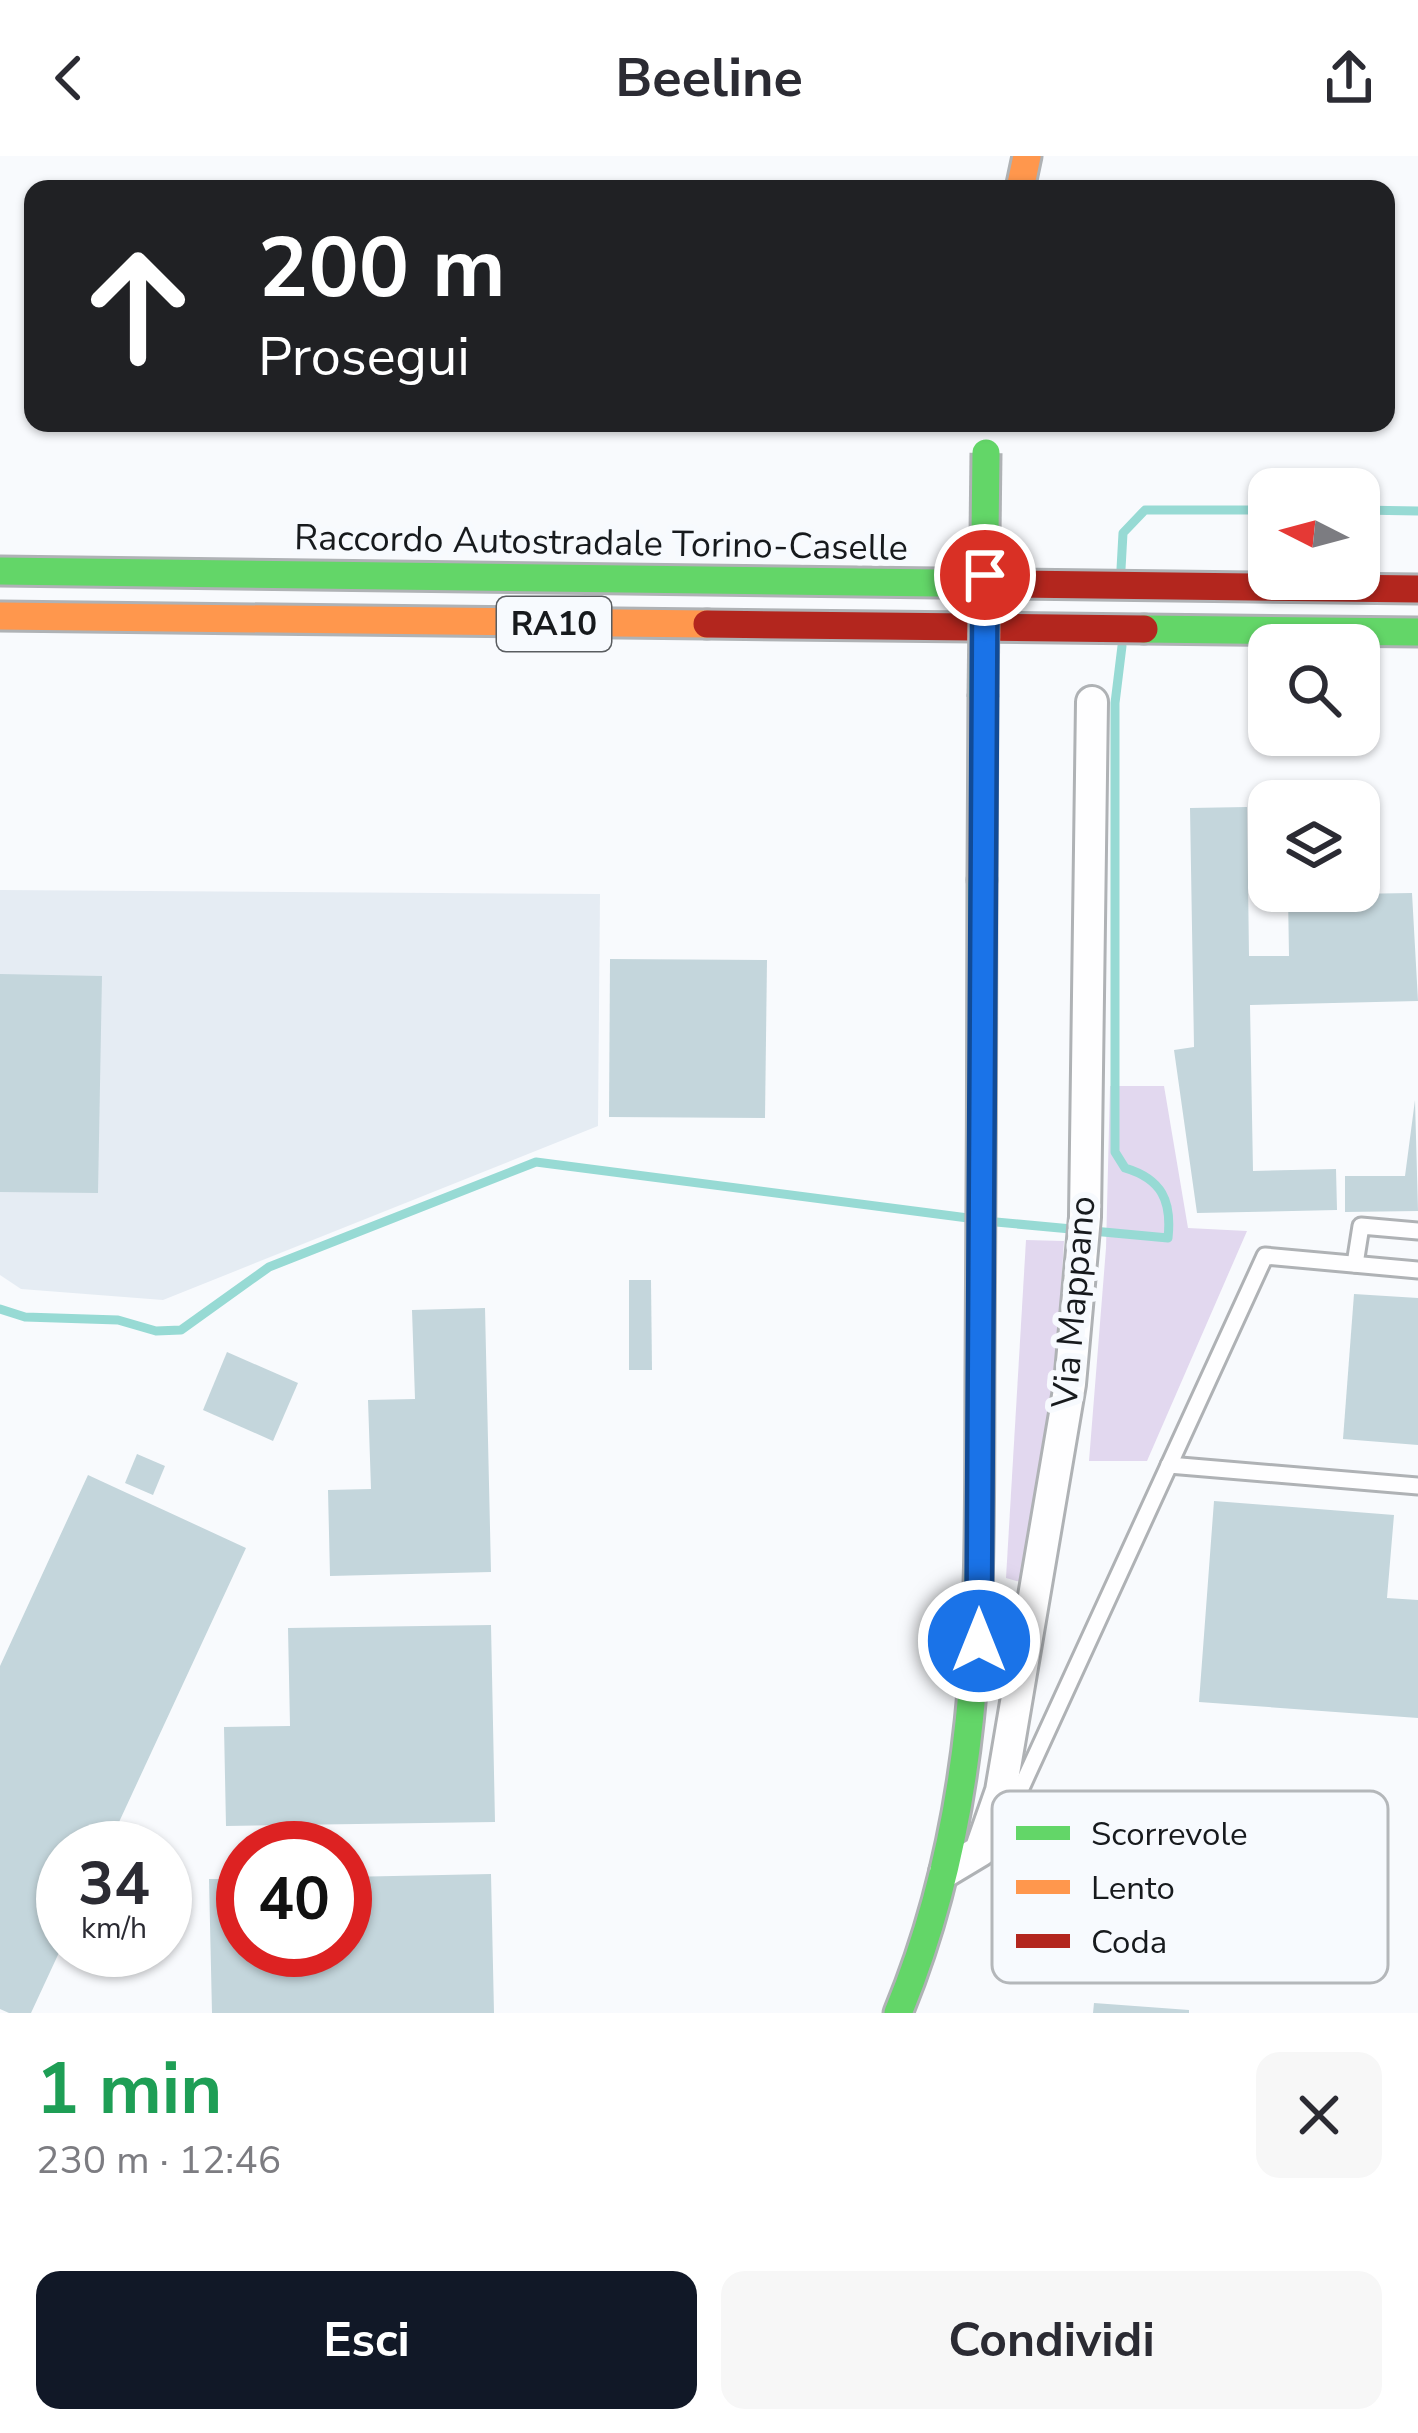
<!DOCTYPE html>
<html lang="it">
<head>
<meta charset="utf-8">
<style>
	:root { --surface:#fff; --page:#f7f7f7; --text:#2b2b33; --muted:#7c7c81; --accent:#111827 }
	body { margin:0; font-family:"Nunito Sans",sans-serif; background:var(--page); color:var(--text); height:100vh; display:flex; flex-direction:column; font-size:45px; white-space:nowrap }
	* { box-sizing:border-box; margin:0 }
	p { font-size:39px; color:var(--muted) }
	.icon { flex:none; width:66px; height:66px; fill:none; stroke:currentColor; stroke-width:2; stroke-linecap:round; stroke-linejoin:round }
	.map { position:relative; height:1857px; overflow:hidden }
	.sheet { display:flex; flex-direction:column; background:var(--surface); flex:1 }
	.sheet>* { flex:none }
	.hud { position:absolute; left:24px; top:24px; width:1371px; height:252px; border-radius:24px; box-shadow:0 3px 9px #0004; background:#202124; color:#fff; overflow:hidden }
	.needle { width:78px; rotate:276deg }
	.fabs { position:absolute; left:1248px; top:312px; display:grid; gap:24px }
	.fabs a { display:grid; place-items:center; width:132px; height:132px; border-radius:24px; background:var(--surface); box-shadow:0 3px 9px #0004; font-size:60px }
	.speed { position:absolute; left:36px; top:1665px; display:flex; gap:24px; font-size:60px; font-weight:700; text-align:center }
	.speed>* { display:grid; place-content:center; width:156px; height:156px; border-radius:50%; background:var(--surface); box-shadow:0 3px 9px #0004; line-height:1 }
	.speed small { font-size:30px; font-weight:400 }
	.speed .limit { border:18px solid #d22; background:#fff; color:#111 }
	.pin { position:absolute; display:grid; place-items:center; width:102px; height:102px; color:#fff; margin:-51px; border:6px solid #fff; border-radius:50%; box-shadow:0 3px 12px #0007 }
	.me { position:absolute; width:132px; margin:-66px; rotate:0deg; stroke-linejoin:round; filter:drop-shadow(0 0 9px #0008) }
	.turn { display:flex; align-items:center; gap:42px; height:252px; padding:0 36px; font-size:54px }
	.turn .icon { width:156px; height:156px; stroke-width:2.5 }
	.turn b { display:block; font-size:84px; line-height:102px }
	.round { display:grid; place-items:center; flex:none; width:126px; height:126px; border-radius:24px; background:var(--page) }
	.head { display:flex; align-items:center; justify-content:space-between; height:204px; padding:0 36px }
	h1 { font-size:72px; font-weight:700; line-height:90px; color:#1e9e55 }
	.button { display:flex; gap:24px; margin-top:auto; padding:24px 36px }
	.button a { flex:1; height:138px; border-radius:24px; background:var(--accent); color:#fff; font-size:48px; font-weight:700; line-height:138px; text-align:center }
	.button a+a { background:var(--page); color:var(--text) }
	header { display:flex; justify-content:space-between; align-items:center; height:156px; padding:0 36px; background:var(--surface); font-size:54px; font-weight:700 }
	.map>svg:first-child { display:block }
	.built { fill:#e5ecf3 }
	.green { fill:#e2d8ef }
	.lines { fill:none; stroke-linecap:round; stroke-linejoin:round }
	.stream { stroke:#97dad4; stroke-width:9 }
	.building { fill:#c4d6dc }
	.lane-casing { stroke:#afb2b5; stroke-width:21 }
	.street-casing { stroke:#afb2b5; stroke-width:36 }
	.fast-casing { stroke:#afb2b5; stroke-width:33 }
	.slow-casing { stroke:#afb2b5; stroke-width:33 }
	.jam-casing { stroke:#afb2b5; stroke-width:33 }
	.lane { stroke:#fefeff; stroke-width:15 }
	.street { stroke:#fefeff; stroke-width:30 }
	.fast { stroke:#63d668; stroke-width:27 }
	.slow { stroke:#ff974d; stroke-width:27 }
	.jam { stroke:#b3261e; stroke-width:27 }
	.fast-bridge-casing { stroke:#afb2b5; stroke-width:33; stroke-linecap:butt }
	.fast-bridge { stroke:#63d668; stroke-width:27 }
	.route-casing { stroke:#114b97; stroke-width:30 }
	.route { stroke:#1a73e8; stroke-width:21 }
	.labels { text-anchor:middle; dominant-baseline:central; stroke-width:12; stroke-linejoin:round; paint-order:stroke }
	.shield { fill:#f7fafe; stroke:#5a5d60; stroke-width:3 }
	.shield-label { font-size:33px; font-weight:bold; fill:#171a1d }
	.street-label { font-size:36px; fill:#171a1d; stroke:#f7fafe }
	.key { fill:#f7fafe; stroke:#b4b7ba; stroke-width:3 }
	.key-label { font-size:33px; fill:#171a1d }
</style>
</head>
<body>
<header><svg class="icon" aria-label="back" viewBox="0 0 24 24"><path d="M15 5l-7 7 7 7"/></svg>Beeline<svg class="icon" aria-label="share" viewBox="0 0 24 24"><path d="M12 15V3M7 8l5-5 5 5M5 13v7h14v-7"/></svg></header>
<div class="map">
<svg width="1418" height="1857" viewBox="0 0 1418 1857">
	<rect width="100%" height="100%" fill="#f8fafd"/>
	<polygon class="built" points="0,734 600,738 598,970 163,1144 21,1133 0,1119"/>
	<g class="green">
		<polygon points="1110,930 1164,930 1188,1072 1247,1075 1147,1305 1089,1305 1106,1092"/>
		<polygon points="1026,1084 1064,1085 1053,1261 1027,1428 1006,1422"/>
	</g>
	<g class="lines">
		<g class="stream">
			<polyline points="1359,354 1418,355"/>
			<polyline points="1121,413 1123,377 1145,354 1269,354"/>
			<path d="M 996,1066 L 1168,1082 C 1172,1045 1162,1023 1125,1012 L 1115,996 L 1115,547 L 1122,490"/>
			<polyline points="0,1153 25,1161 118,1164 156,1175 181,1174 269,1111 536,1006 968,1062"/>
		</g>
	</g>
	<g class="building">
		<polygon points="1247,651 1249,800 1289,800 1288,739 1412,737 1418,845 1250,849 1253,1015 1336,1013 1337,1054 1197,1057 1174,894 1194,891 1190,652"/>
		<polygon points="610,803 767,804 765,962 609,961"/>
		<polygon points="0,818 102,820 98,1037 0,1036"/>
		<polygon points="1415,944 1418,1055 1345,1056 1345,1020 1405,1020"/>
		<polygon points="629,1124 651,1124 652,1214 629,1214"/>
		<polygon points="1354,1138 1418,1142 1418,1289 1343,1283"/>
		<polygon points="485,1152 491,1416 330,1420 328,1334 371,1333 368,1244 415,1243 412,1154"/>
		<polygon points="227,1196 298,1227 273,1285 203,1254"/>
		<polygon points="137,1298 165,1310 153,1339 125,1327"/>
		<polygon points="88,1319 246,1392 107,1692 63,1692 63,1788 31,1857 9,1857 0,1853 0,1510"/>
		<polygon points="1214,1345 1394,1359 1387,1442 1418,1444 1418,1562 1199,1546"/>
		<polygon points="491,1469 495,1666 226,1670 224,1571 290,1570 288,1472"/>
		<polygon points="491,1718 494,1857 212,1857 209,1723 243,1723 243,1794 345,1794 345,1721"/>
		<polygon points="1094,1847 1189,1854 1189,1857 1093,1857"/>
	</g>
	<g class="lines">
		<g class="lane-casing">
			<g id="lane">
				<polyline points="1355,1108 1361,1070 1418,1075"/>
				<polyline points="1169,1309 1418,1330"/>
				<polyline points="1001,1635 1021,1632 1265,1100 1418,1114"/>
			</g>
		</g>
		<g class="street-casing">
			<polyline id="street" points="945,1716 980,1695 1001,1635 1070,1228 1085,1061 1092,546"/>
		</g>
		<g class="fast-casing">
			<g id="fast">
				<polyline points="0,415 1017,428"/>
				<polyline points="1144,473 1418,476"/>
				<path d="M 898,1857 C 986,1645 979,1438 980,1214 C 981,1051 982,887 982,724"/>
			</g>
		</g>
		<g class="slow-casing">
			<g id="slow">
				<polyline points="1020,33 1027,0"/>
				<polyline points="0,460 707,468"/>
				<polyline points="982,724 983,541"/>
			</g>
		</g>
		<g class="jam-casing">
			<g id="jam">
				<polyline points="1017,428 1418,433"/>
				<polyline points="707,468 1144,473"/>
			</g>
		</g>
		<use href="#lane" class="lane"/>
		<use href="#street" class="street"/>
		<use href="#fast" class="fast"/>
		<use href="#slow" class="slow"/>
		<use href="#jam" class="jam"/>
		<g class="fast-bridge-casing">
			<polyline id="fast-bridge" points="983,541 986,297"/>
		</g>
		<use href="#fast-bridge" class="fast-bridge"/>
	</g>
	<g class="lines">
		<g class="route-casing">
			<polyline id="route" points="979,1485 985,419"/>
		</g>
		<use href="#route" class="route"/>
	</g>
	<g class="labels">
		<rect class="shield" x="497" y="441" width="114" height="54" rx="9"/>
		<g class="shield-label">
			<text x="554" y="468">RA10</text>
		</g>
		<g class="street-label">
			<text transform="translate(601 387) rotate(1)">Raccordo Autostradale Torino-Caselle</text>
			<text transform="translate(1074 1146) rotate(-85)">Via Mappano</text>
		</g>
	</g>
	<rect x="992" y="1635" width="396" height="192" rx="18" class="key"/>
	<rect x="1016" y="1670" width="54" height="14" fill="#63d668"/>
	<rect x="1016" y="1724" width="54" height="14" fill="#ff974d"/>
	<rect x="1016" y="1778" width="54" height="14" fill="#b3261e"/>
	<g class="key-label">
		<text x="1091" y="1689">Scorrevole</text>
		<text x="1091" y="1743">Lento</text>
		<text x="1091" y="1797">Coda</text>
	</g>
</svg>
<div class="fabs">
<a><svg class="needle" viewBox="-14 -14 28 28"><path d="M0-13l5 13h-10z" fill="#e53935"/><path d="M0 13l5-13h-10z" fill="#7c7c81"/></svg></a>
<a><svg class="icon" aria-label="search" viewBox="0 0 24 24"><circle cx="10" cy="10" r="6"/><path d="M15 15l6 6"/></svg></a>
<a><svg class="icon" aria-label="layers" viewBox="0 0 24 24"><path d="M12 4l9 5-9 5-9-5zM3 14l9 5 9-5"/></svg></a>
</div>
<div class="speed"><div>34<small>km/h</small></div><div class="limit">40</div></div>
<div class="pin" style="left:985px;top:419px;background:#d93025"><svg class="icon" aria-label="arrive" viewBox="0 0 24 24"><path d="M6 21V4h12l-3 4 3 4H6"/></svg></div>
<svg class="me" style="left:979px;top:1485px" viewBox="-20 -20 40 40"><circle r="17" fill="#1a73e8" stroke="#fff" stroke-width="3"/><path d="M0-11L8 9 0 5-8 9z" fill="#fff"/></svg>
<div class="hud">
<div class="turn"><svg class="icon" aria-label="ahead" viewBox="0 0 24 24"><path d="M12 20V5M6 11l6-6 6 6"/></svg><div><b>200 m</b>Prosegui</div></div>
</div>
</div>
<section class="sheet">
<div class="head"><div><h1>1 min</h1><p>230 m · 12:46</p></div><a class="round"><svg class="icon" aria-label="close" viewBox="0 0 24 24"><path d="M6 6l12 12M18 6L6 18"/></svg></a></div>
<div class="button"><a>Esci</a><a>Condividi</a></div>
</section>
</body>
</html>
